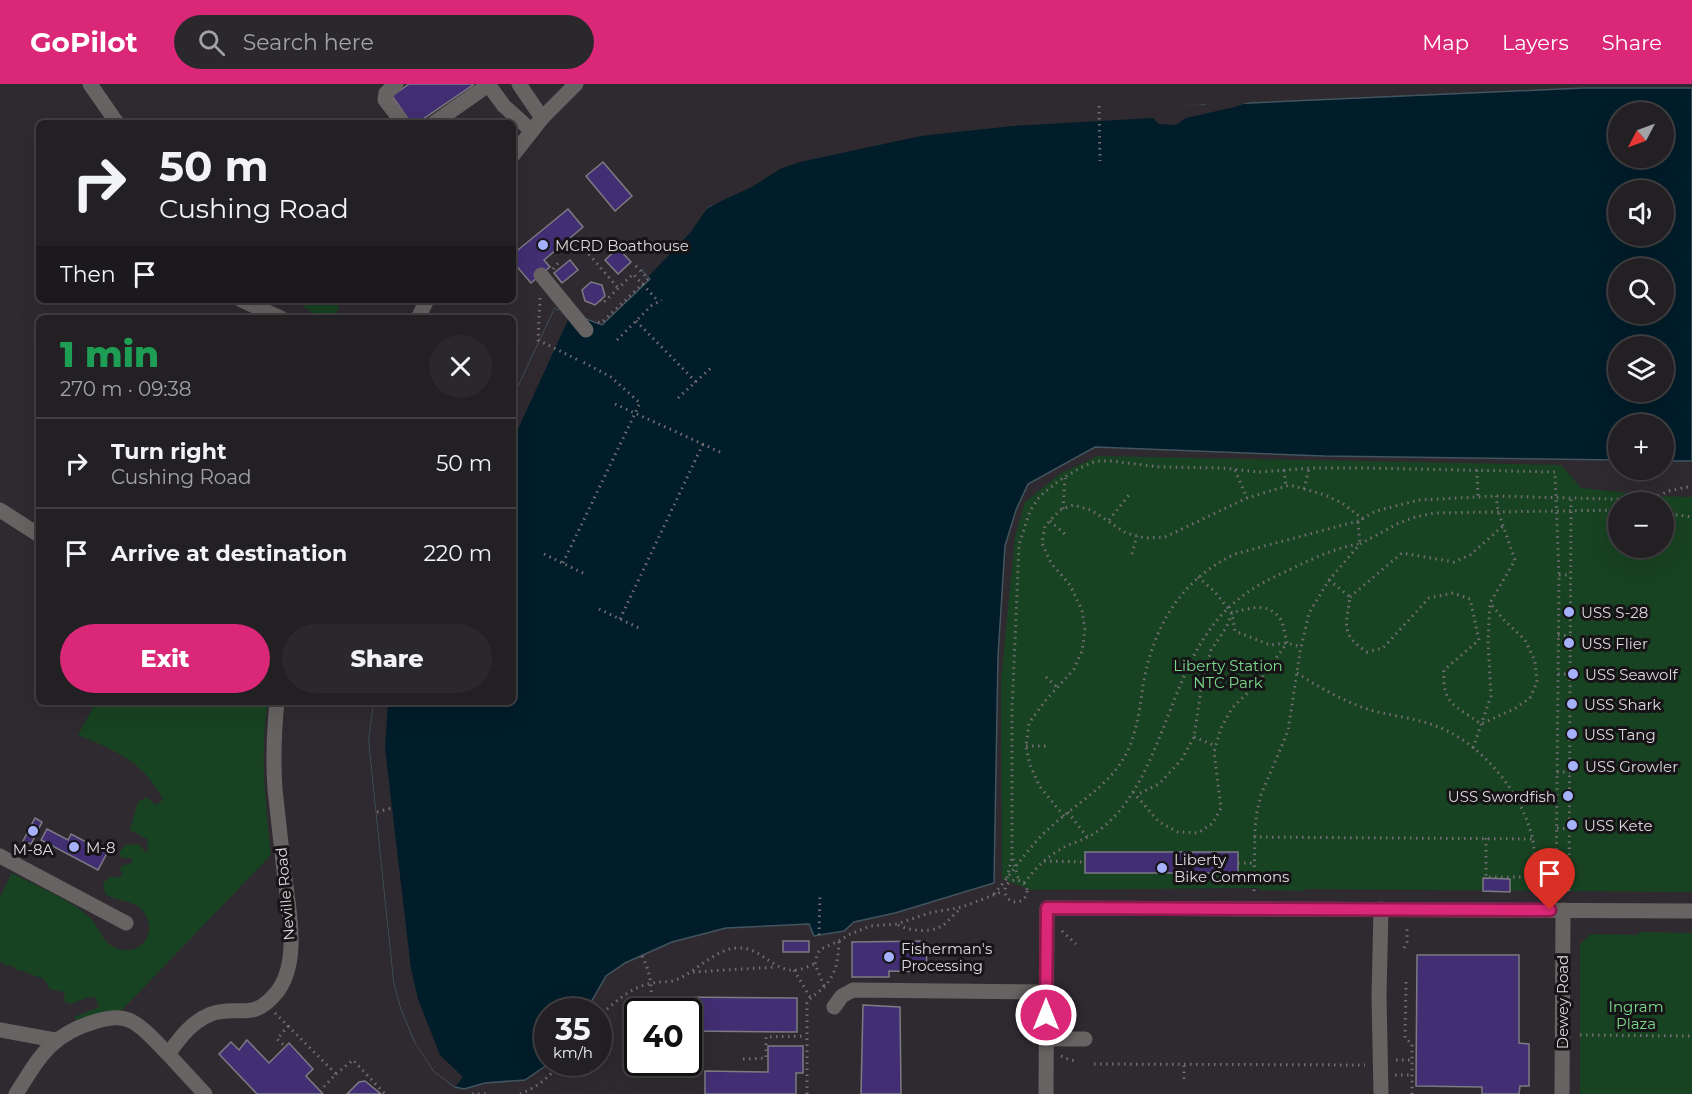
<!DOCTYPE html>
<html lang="en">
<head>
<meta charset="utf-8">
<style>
	:root { --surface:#232024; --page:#2b282c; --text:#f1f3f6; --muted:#a3a3a6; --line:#403e41; --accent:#db2777 }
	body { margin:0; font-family:Montserrat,sans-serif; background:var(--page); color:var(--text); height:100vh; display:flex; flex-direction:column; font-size:22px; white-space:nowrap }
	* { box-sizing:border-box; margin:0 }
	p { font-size:20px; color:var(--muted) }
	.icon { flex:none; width:33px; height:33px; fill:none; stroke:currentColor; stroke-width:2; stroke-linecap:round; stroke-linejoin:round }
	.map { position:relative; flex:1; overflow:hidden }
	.side { position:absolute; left:36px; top:231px; width:480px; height:390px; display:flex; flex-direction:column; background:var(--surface); border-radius:9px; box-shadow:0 6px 24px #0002,0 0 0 2px var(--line) }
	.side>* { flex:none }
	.guide { position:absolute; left:36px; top:36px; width:480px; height:183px; border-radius:9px; box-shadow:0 6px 24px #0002,0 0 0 2px var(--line); background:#232024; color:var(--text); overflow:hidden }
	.needle { width:39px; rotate:229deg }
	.tools { position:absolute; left:1608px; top:18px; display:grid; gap:12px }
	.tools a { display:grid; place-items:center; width:66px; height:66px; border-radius:50%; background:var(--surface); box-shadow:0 6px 24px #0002,0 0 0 2px var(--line); font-size:30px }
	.speed { position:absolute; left:534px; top:914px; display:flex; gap:12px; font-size:30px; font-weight:700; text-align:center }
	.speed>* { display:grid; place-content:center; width:78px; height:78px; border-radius:50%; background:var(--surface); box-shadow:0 6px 24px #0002,0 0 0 2px var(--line); line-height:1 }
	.speed small { font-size:15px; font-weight:400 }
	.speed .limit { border:3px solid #111; border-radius:9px; background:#fff; color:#111 }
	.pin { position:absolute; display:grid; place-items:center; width:51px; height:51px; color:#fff; margin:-62px -26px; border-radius:50% 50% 50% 0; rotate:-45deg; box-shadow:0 0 6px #0007 }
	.pin .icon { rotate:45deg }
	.me { position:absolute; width:66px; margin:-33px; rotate:0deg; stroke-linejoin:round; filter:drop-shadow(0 0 4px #0008) }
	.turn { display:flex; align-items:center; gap:21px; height:126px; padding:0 24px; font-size:27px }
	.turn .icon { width:78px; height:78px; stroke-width:2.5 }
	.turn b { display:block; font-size:42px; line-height:51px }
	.then { display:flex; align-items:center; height:57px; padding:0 24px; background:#0003; gap:12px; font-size:22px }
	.round { display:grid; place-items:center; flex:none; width:63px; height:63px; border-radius:32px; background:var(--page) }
	.head { display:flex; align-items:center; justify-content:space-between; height:102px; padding:0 24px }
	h1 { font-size:36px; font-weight:800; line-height:45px; color:#1e9e55 }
	.cta { display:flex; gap:12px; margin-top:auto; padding:12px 24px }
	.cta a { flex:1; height:69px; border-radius:36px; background:var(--accent); color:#fff; font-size:24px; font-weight:800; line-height:69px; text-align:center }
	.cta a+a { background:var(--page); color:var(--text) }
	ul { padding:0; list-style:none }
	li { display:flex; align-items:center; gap:18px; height:90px; padding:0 24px; border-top:2px solid var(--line) }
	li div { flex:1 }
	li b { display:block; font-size:22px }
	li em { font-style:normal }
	header { display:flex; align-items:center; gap:36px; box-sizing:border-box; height:84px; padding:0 30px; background:var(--accent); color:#fff }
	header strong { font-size:28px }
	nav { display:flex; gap:33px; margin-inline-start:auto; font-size:21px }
	.search { width:420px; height:54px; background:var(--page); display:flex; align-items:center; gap:15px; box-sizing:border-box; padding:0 21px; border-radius:33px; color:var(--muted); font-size:22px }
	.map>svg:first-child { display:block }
	.green { fill:#184322; fill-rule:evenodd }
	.water { fill:#001d29; stroke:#42555f; stroke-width:1.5; fill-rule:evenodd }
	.pier { fill:#2f2a30 }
	.building { fill:#422e72; stroke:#7c7b83; stroke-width:1.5 }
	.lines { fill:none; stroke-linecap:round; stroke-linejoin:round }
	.path { stroke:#726e73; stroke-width:3; stroke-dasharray:1.5 4.5; stroke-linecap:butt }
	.minor { stroke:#676363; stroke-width:15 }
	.route-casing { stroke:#8e194d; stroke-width:15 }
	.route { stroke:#db2777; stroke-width:10 }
	.poi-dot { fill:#a6b1fc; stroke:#161416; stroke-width:2 }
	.labels { text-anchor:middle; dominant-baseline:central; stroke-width:6; stroke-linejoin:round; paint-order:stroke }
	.poi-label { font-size:15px; fill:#dcd9dd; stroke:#161416; text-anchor:start }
	.park-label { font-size:15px; fill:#7ada8d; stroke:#161416 }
	.street-label { font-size:15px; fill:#dcd9dd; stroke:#161416 }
</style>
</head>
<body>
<header>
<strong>GoPilot</strong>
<div class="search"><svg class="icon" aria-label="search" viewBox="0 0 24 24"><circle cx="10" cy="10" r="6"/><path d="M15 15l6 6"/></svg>Search here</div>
<nav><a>Map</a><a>Layers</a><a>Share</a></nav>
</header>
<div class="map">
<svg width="1692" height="1010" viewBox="0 0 1692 1010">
	<rect width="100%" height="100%" fill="#2f2a30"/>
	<g class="green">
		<path d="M 296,216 L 331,216 L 339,223 L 335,234 C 317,234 309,227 296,216 Z"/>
		<path d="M 1097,372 L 1561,381 L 1581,404 L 1656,412 L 1692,413 L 1692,808 L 1305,805 L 1305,807 L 1259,806 L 1259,804 L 1252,804 L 1031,806 L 1002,795 L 1001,597 L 1015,453 L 1025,418 L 1060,390 ZM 1618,418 L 1664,418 L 1664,464 L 1618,464 Z"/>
		<path d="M 96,618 L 268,618 C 259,669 266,720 271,771 L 121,927 L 104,928 L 76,936 L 74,933 L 99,923 L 95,913 L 89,913 L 71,920 L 65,918 L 64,908 L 50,905 L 43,894 C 33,893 26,886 16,886 L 13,882 L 5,881 L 0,877 L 0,813 L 12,789 C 36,802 68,814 88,832 C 99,841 101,857 114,863 C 139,876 161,848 142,826 C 132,815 117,818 105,810 L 103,799 L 111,793 L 120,793 L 123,788 L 119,787 L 122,782 L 132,779 L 132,774 L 122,774 L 119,769 L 125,761 L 139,760 L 145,768 L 148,767 L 147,755 L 130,746 L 138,718 L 147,713 L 155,721 L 163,716 C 144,678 115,666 78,651 Z"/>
		<polygon points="1639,848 1692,849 1692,1010 1580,1010 1580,860 1591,850 1638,851"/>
	</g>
	<path class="water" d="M 1583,4 L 1692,4 L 1692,377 L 1664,377 L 1664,340 L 1618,340 L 1618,376 L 1324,372 L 1095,363 L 1028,400 L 1016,426 L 1005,462 L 998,572 L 994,799 L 895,829 L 854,838 L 844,847 L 814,852 L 809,840 L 726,844 L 672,858 L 625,879 L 606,892 L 586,927 L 548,927 L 548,978 L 551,978 L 525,996 L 485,999 L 464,1005 L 455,1003 L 434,987 L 415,958 L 401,924 L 394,898 L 369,657 L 374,618 L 513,618 L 513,314 L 555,224 L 558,227 L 560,225 L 602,241 L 650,195 L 642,186 L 708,123 L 784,80 L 905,46 L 1205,21 ZM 1618,28 L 1664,28 L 1664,74 L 1618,74 ZM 1618,106 L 1664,106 L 1664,152 L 1618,152 ZM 1618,184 L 1664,184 L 1664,230 L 1618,230 ZM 1618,262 L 1664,262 L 1664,308 L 1618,308 Z"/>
	<g class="pier">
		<polygon points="1257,15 1235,23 1186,34 1176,41 1159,40 1153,34 1012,42 921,52 800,78 780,85 752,103 708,123 690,149 648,193 641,182 653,167 706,121 742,97 782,77 841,58 905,43 1101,24 1205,21 1211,17"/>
		<polygon points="555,224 558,227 560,225 568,236 513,356 513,314"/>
		<polygon points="374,618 388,618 385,664 411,885 418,915 440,971 463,993 455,1003 434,987 416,960 401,924 394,898 369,657"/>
	</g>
	<g class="building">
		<polygon points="409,0 473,0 473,1 417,39 411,39 392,12"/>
		<polygon points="603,78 632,112 615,127 586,92"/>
		<polygon points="568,125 583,143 544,176 550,183 531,199 513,178 513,170"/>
		<polygon points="618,164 631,178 618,190 605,176"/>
		<polygon points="570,176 578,186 562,199 554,189"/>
		<polygon points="591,198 602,201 605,212 595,221 585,217 582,206"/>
		<polygon points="35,734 42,738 31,760 23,757"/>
		<polygon points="47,745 68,756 71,750 107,769 98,786 41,756"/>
		<rect x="1085" y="768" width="153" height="21"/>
		<polygon points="1483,794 1510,795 1510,808 1483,807"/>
		<rect x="783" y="857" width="26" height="11"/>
		<polygon points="926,857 927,888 889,887 889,893 852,893 852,858"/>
		<polygon points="1417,871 1519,871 1519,959 1529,960 1529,1002 1520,1002 1519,1010 1482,1010 1482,1003 1416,1002"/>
		<polygon points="678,913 797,914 797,948 688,947 688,927 678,927"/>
		<polygon points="863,921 900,923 901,1010 861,1010"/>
		<polygon points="247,956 269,979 289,959 313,985 306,992 323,1010 257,1010 219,970 231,958 239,966"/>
		<polygon points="768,962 803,962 803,989 796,989 796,1010 705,1010 705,987 768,988"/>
		<polygon points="365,997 381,1010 347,1010 359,998"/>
	</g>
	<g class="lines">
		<g class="path">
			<polyline points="1099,22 1100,77"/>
			<polyline points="581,161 618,204"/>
			<polyline points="553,185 558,179"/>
			<polyline points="540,214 538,256 580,277"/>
			<polyline points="600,216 603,219 633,190 659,218"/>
			<polyline points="636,237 696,298"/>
			<polyline points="598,238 601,239 648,195 634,180"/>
			<polyline points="617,256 651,222 662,216"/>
			<polyline points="678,314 713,282"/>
			<polyline points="615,320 722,369"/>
			<polyline points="1235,386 1247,414"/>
			<polyline points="1284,386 1286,402"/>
			<polyline points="1477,386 1478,413"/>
			<polyline points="1304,405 1309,385"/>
			<polyline points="1063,425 1065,394"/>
			<polyline points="1664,429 1692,433"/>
			<polyline points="1109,436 1129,411"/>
			<polyline points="1050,437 1066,451"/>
			<polyline points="1358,438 1360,460"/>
			<polyline points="544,470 585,490"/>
			<polyline points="1132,470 1137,452"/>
			<polyline points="563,479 640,319 611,293 581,277"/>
			<polyline points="1559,491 1570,491"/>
			<polyline points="1198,493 1214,507 1232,529 1235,547 1270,561 1287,559 1301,563"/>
			<path d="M 1329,496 L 1350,513 C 1346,542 1340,550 1367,568 L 1383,564 L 1429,514 L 1453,509 L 1470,515 L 1479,556 L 1444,586 C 1442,622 1456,621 1481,640 L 1514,625 L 1530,614 L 1537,598 L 1535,577 L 1525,556 L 1504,536 L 1490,519"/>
			<polyline points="1350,513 1402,469 1454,478 1470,471 1503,442"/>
			<polyline points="599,525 641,545"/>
			<polyline points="620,535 703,360"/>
			<polyline points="1558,551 1571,552"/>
			<path d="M 1297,589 C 1320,604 1343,617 1370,626 C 1392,632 1415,634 1436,642 C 1481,658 1524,711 1533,757 C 1536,775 1536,793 1536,811"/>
			<polyline points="1558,590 1570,590"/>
			<polyline points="1046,593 1058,604"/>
			<polyline points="1194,653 1216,662"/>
			<polyline points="1026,662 1047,662"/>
			<polyline points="1473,664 1491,612 1488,557 1490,519 1515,476 1498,427 1496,412"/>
			<polyline points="1557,688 1570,688"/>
			<path d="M 1133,708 L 1159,738 L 1178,748 L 1198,749 L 1213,739 L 1221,724 L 1214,668 L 1221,644 L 1232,624 L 1259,598 L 1287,559 C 1285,552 1284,542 1281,536 C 1269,517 1249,524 1232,529 L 1226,544 L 1211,566 L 1201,606 L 1194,653 L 1182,675 L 1159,700 L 1136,711"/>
			<polyline points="377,728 392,724"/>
			<polyline points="1068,728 1087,753"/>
			<polyline points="1064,732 1040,703 1030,681 1026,662 1029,639 1046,616 1074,585 1082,567 1085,546 1082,526 1070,501 1051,479 1042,459 1045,442 1060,426 1073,421 1091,426 1126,449 1145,454 1165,453 1247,414 1290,401 1325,411 1342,419 1363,435"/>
			<polyline points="1557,744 1569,745"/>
			<polyline points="1254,753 1532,755"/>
			<polyline points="1486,754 1486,793 1536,793"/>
			<polyline points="1013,775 1018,793 1022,795"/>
			<polyline points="1044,777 1085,778"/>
			<polyline points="1238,779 1256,779"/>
			<polyline points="1007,794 1012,773 1012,626 1019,461 1030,427 1040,412 1060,396 1080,384 1096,377 1111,377 1159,383 1223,384 1259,388 1313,384 1365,384 1555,388 1559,491 1556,807"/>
			<circle cx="1016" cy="807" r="11"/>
			<path d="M 1024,799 C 1035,785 1046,773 1061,765 C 1068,760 1078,758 1086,754 C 1099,748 1112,736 1121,725 C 1169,665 1175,568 1235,518 C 1250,505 1267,496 1285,488 C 1309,476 1332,465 1358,460"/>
			<polyline points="1254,807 1255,743 1257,728 1261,711 1288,647 1300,568 1309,529 1329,496 1360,460 1397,440 1415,433 1435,429 1618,426"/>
			<polyline points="1569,807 1571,413"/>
			<path d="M 994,810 C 1013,788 1030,760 1053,741 C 1075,721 1104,704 1120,680 C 1136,657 1139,629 1143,602 C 1153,543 1180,496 1235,470 L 1358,437 L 1376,427 L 1419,416 L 1496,412 L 1648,416 L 1669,407 L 1692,402"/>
			<path d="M 898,841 C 909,847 930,849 942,842 C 948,838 954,830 960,825"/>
			<polyline points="1062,847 1076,860"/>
			<polyline points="819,851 820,811"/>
			<polyline points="1404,864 1407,858 1407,845"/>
			<path d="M 642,872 C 651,889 653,907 650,927"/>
			<polyline points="794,886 810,913"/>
			<polyline points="693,888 776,883"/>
			<polyline points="1406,898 1405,954 1412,960 1412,1010"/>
			<polyline points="824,902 815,880 817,870 821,865 839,857 848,851 870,842 897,840 929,829 962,823 1004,807"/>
			<polyline points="275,929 288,942 277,955 285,962"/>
			<path d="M 598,933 C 614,919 632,902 653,899 C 661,897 669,899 676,896 C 698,887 717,862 742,864 C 763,866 776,889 797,886 C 803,885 809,882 815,880"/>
			<polyline points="288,942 336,990 320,1007"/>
			<polyline points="1580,951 1692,952"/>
			<polyline points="1061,972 1070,976 1076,977"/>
			<polyline points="743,975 766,974 766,953 806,952"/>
			<polyline points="1396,976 1412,976"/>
			<polyline points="1094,980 1365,981"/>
			<polyline points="336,990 353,976 385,1010"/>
			<polyline points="1395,991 1412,991"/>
			<polyline points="1184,995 1184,979"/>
			<polyline points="472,1010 487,1010"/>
			<path d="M 520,1010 C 536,1004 551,992 561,978"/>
			<path d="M 807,1010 L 807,919 C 812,911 819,909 825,902 C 837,888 838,876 839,857"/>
		</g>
		<g class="minor">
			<polyline points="90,0 117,39"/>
			<polyline points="396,0 386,9 385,16 403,39"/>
			<polyline points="488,0 504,22 532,47"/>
			<polyline points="519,0 542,34"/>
			<polyline points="434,39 488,1"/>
			<polyline points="513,71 542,34 576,0"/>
			<polyline points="541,191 586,246"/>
			<polyline points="241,216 281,234"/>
			<polyline points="418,234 427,216"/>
			<polyline points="0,426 39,451"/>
			<polyline points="0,772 126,839"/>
			<polyline points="834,923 842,912 853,906 1046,908"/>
			<polyline points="0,946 55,956"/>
			<polyline points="1046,955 1085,955"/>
			<polyline points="168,970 205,1010"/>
			<path d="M 16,1010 C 40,972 51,950 97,937 C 107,934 119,932 129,936 C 144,943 156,958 168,970 C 180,954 191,938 211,930 C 239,920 252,939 277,908 C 301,877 288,823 284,787 C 281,760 278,733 275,705 C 273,676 274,647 277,618"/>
			<polyline points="1046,1010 1047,824 1692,827"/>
			<polyline points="1381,1010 1379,912 1381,825"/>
			<polyline points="1562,1010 1563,826"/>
		</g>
	</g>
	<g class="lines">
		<g class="route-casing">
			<polyline id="route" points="1046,931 1047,824 1550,826"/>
		</g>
		<use href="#route" class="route"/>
	</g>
	<g class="poi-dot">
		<circle cx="543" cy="161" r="6"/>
		<circle cx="1569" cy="528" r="6"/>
		<circle cx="1569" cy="559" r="6"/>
		<circle cx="1573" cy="590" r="6"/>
		<circle cx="1572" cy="620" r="6"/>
		<circle cx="1572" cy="650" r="6"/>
		<circle cx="1573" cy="682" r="6"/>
		<circle cx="1568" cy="712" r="6"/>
		<circle cx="1572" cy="741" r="6"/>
		<circle cx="33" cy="747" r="6"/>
		<circle cx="74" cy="763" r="6"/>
		<circle cx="1162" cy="784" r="6"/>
		<circle cx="889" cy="873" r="6"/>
	</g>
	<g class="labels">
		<g class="poi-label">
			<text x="555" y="161">MCRD Boathouse</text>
			<text x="1581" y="528">USS S-28</text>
			<text x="1581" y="559">USS Flier</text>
			<text x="1585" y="590">USS Seawolf</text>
			<text x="1584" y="620">USS Shark</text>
			<text x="1584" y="650">USS Tang</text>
			<text x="1585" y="682">USS Growler</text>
			<text x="1556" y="712" text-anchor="end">USS Swordfish</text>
			<text x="1584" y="741">USS Kete</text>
			<text x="86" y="763">M-8</text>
			<text x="33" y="765" text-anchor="middle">M-8A</text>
			<text x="1174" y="775">Liberty<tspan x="1174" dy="17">Bike Commons</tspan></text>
			<text x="901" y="864">Fisherman's<tspan x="901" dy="17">Processing</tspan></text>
		</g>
		<g class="park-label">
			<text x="1228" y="581">Liberty Station<tspan x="1228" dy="17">NTC Park</tspan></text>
			<text x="1636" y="922">Ingram<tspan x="1636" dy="17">Plaza</tspan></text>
		</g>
		<g class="street-label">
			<text transform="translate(285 810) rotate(-95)">Neville Road</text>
			<text transform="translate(1562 918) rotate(-90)">Dewey Road</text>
		</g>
	</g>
</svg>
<div class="tools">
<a><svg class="needle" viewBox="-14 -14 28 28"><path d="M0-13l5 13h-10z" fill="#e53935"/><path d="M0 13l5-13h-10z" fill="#a3a3a6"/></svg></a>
<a><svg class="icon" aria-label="sound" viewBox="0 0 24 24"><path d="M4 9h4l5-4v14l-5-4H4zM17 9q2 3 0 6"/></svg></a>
<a><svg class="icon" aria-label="search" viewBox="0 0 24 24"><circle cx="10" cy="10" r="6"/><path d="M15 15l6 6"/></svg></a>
<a><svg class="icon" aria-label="layers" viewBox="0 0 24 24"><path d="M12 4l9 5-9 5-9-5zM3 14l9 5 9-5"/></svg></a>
<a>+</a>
<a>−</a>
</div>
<div class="speed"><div>35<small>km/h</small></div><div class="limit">40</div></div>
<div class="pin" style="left:1550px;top:826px;background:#d93025"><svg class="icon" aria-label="arrive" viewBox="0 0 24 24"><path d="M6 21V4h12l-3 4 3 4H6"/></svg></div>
<svg class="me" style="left:1046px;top:931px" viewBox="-20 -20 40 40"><circle r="17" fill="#db2777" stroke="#fff" stroke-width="3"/><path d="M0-11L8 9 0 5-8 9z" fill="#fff"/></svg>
<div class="guide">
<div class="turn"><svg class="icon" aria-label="right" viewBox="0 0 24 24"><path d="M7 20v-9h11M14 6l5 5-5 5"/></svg><div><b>50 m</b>Cushing Road</div></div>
<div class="then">Then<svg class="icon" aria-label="arrive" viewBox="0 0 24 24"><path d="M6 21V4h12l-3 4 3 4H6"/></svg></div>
</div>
<section class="side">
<div class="head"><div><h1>1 min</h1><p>270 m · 09:38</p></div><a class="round"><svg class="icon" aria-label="close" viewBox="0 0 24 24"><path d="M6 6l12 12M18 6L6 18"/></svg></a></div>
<ul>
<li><svg class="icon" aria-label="right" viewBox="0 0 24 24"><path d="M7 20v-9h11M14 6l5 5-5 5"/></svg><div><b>Turn right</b><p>Cushing Road</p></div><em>50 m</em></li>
<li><svg class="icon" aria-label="arrive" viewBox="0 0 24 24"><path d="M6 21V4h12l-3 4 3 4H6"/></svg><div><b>Arrive at destination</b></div><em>220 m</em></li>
</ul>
<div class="cta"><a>Exit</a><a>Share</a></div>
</section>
</div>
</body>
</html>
